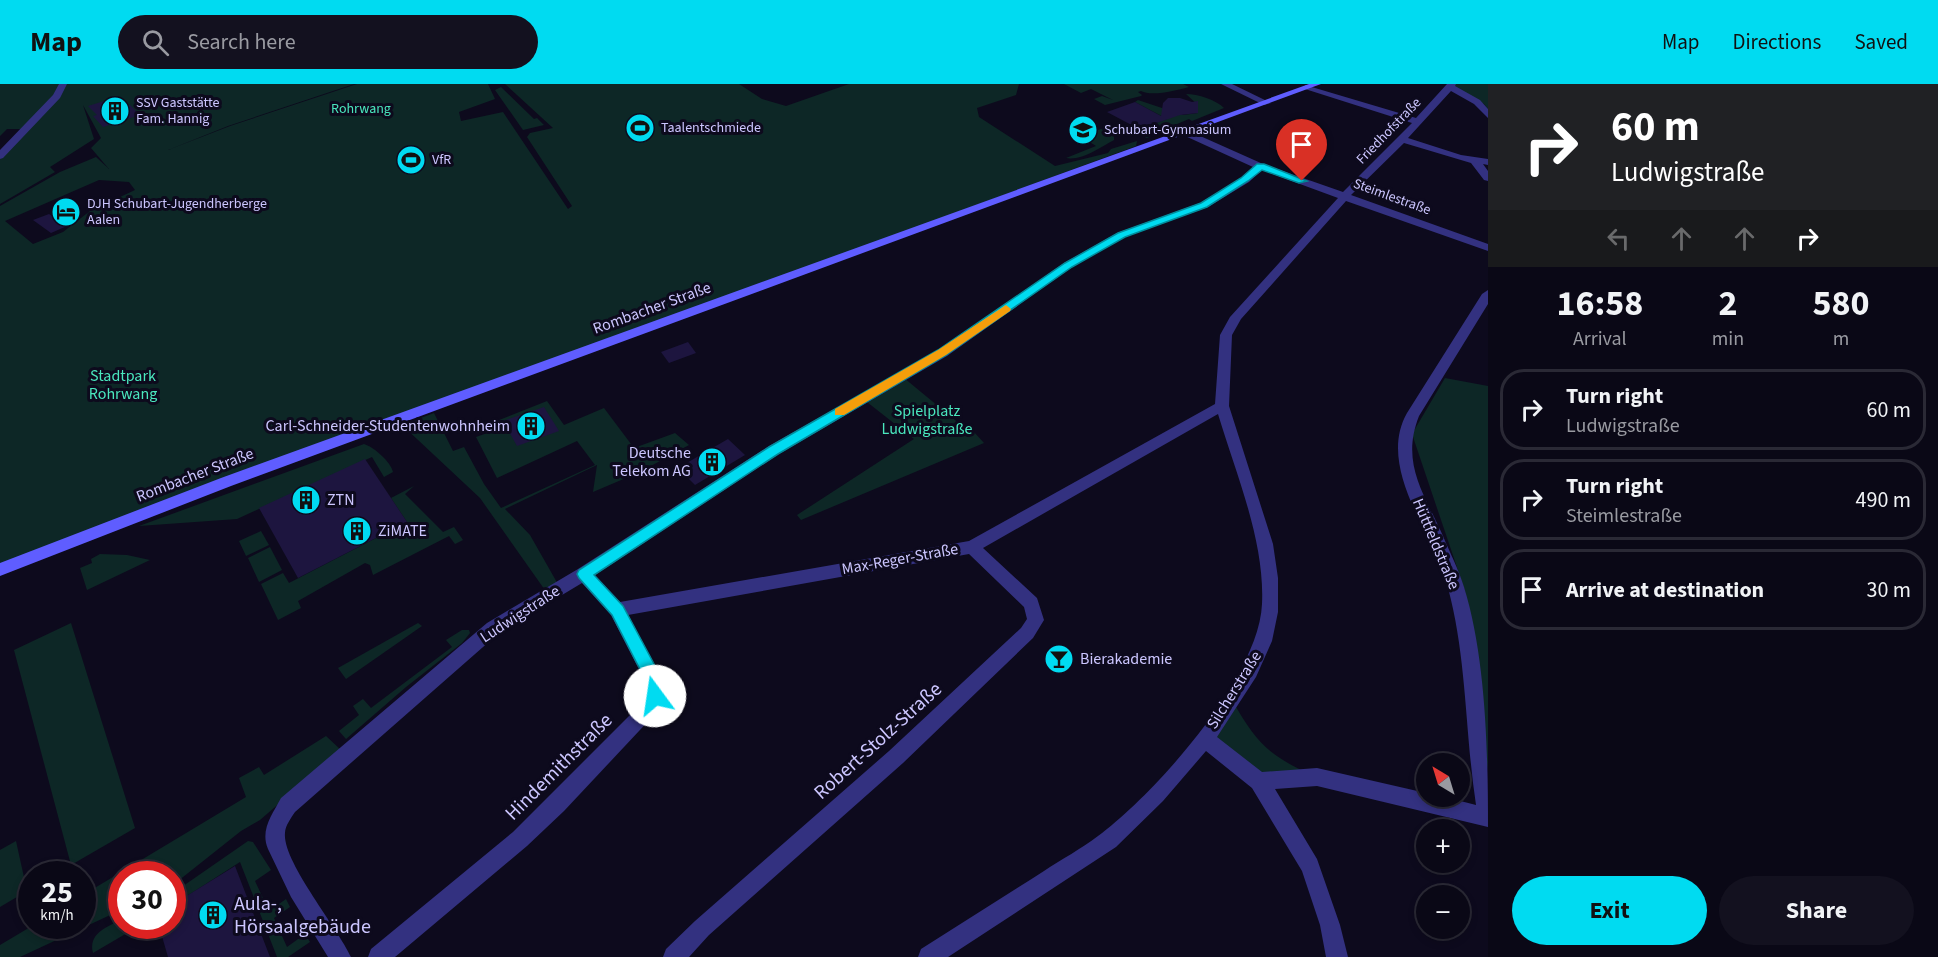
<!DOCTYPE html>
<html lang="en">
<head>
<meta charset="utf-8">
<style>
	:root { --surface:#0a0816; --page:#13111f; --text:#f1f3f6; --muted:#999aa1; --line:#2a2935; --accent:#00dbf1 }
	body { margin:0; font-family:"Source Sans 3",sans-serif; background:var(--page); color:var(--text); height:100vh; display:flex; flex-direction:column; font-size:22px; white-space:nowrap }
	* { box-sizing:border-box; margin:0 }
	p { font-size:20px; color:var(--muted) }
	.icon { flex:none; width:33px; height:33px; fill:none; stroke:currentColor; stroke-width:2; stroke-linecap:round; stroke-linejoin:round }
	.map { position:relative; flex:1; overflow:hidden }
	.drawer { display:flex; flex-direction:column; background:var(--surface); width:450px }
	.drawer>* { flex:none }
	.banner { background:#202124; color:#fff; overflow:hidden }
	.needle { width:39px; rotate:322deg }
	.buttons { position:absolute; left:1416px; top:669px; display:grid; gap:12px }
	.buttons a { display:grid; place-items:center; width:54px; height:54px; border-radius:50%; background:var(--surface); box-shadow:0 3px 9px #0003,0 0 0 2px var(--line); font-size:30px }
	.speed { position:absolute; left:18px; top:777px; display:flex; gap:12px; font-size:30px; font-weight:700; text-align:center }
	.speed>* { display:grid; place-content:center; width:78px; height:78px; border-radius:50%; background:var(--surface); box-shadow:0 3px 9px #0003,0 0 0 2px var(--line); line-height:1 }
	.speed small { font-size:15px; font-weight:400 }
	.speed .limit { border:9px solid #d22; background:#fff; color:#111 }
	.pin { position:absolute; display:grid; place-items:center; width:51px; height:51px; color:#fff; margin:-62px -26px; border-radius:50% 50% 50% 0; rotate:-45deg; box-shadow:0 0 6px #0007 }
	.pin .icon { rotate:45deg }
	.me { position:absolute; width:66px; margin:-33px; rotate:346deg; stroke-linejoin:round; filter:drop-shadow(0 0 4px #0008) }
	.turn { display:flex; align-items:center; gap:21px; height:126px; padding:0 24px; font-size:27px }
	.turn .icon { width:78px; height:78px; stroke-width:2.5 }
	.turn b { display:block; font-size:42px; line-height:51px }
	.lanes { display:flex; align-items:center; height:57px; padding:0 24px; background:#0003; justify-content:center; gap:30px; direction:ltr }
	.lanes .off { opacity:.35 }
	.eta { display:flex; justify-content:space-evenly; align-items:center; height:102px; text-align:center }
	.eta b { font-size:36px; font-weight:700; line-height:42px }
	.cta { display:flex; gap:12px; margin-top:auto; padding:12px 24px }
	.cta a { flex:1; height:69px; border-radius:36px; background:var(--accent); color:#111; font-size:24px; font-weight:700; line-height:69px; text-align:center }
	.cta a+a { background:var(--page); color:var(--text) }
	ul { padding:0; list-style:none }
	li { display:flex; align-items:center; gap:18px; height:81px; margin:0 12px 9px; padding:0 12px; border:3px solid var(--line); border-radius:24px }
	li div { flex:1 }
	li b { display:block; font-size:22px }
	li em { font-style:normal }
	header { display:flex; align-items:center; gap:36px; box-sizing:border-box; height:84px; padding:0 30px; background:var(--accent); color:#111 }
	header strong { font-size:28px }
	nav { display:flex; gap:33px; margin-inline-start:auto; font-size:21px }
	.search { width:420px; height:54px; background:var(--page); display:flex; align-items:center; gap:15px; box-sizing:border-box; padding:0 21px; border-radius:33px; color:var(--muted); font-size:22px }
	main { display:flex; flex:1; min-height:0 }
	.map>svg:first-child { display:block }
	.green { fill:#0d2726; fill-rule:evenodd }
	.building { fill:#1d153f }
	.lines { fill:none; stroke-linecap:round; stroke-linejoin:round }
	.minor { fill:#333180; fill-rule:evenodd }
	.secondary { fill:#5f5dff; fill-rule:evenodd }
	.route { fill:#00dbf1; stroke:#008e9d; stroke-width:1.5 }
	.slow { fill:#f59e0b }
	.labels { text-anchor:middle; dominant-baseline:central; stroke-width:6; stroke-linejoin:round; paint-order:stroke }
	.far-poi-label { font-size:14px; fill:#ccc6ff; stroke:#0d0a1d; text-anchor:start }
	.far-park-label { font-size:14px; fill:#4ae7be; stroke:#0d0a1d }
	.far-street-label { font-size:14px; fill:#ccc6ff; stroke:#0d0a1d }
	.street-label { font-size:16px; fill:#ccc6ff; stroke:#0d0a1d }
	.park-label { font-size:16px; fill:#4ae7be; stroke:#0d0a1d }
	.poi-label { font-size:16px; fill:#ccc6ff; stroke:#0d0a1d; text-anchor:start }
	.near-street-label { font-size:20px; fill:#ccc6ff; stroke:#0d0a1d }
	.near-poi-label { font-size:20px; fill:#ccc6ff; stroke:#0d0a1d; text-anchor:start }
</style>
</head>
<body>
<header>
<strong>Map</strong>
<div class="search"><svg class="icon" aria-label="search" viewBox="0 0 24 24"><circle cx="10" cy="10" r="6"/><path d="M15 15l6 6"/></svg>Search here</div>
<nav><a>Map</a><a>Directions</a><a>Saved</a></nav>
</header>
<main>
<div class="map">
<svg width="1488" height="873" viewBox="0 0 1488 873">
	<rect width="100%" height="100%" fill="#0d0a1d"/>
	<g class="green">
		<polygon points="0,0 61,0 55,10 23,45 7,45 0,52"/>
		<path d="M 64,0 L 354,0 L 228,42 L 168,66 L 230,42 L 357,0 L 488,0 L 495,15 L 459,28 L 461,37 L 503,28 L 568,125 L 572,122 L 527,53 L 530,49 L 553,44 L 505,0 L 739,0 L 762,15 L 786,22 L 849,0 L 1019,0 L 1016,11 L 977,24 L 979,33 L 1055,82 L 1108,69 L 1111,65 L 1137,57 L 1136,62 L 0,482 L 0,122 L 60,88 L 96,73 L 109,85 L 91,64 L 101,54 L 83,21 L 94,55 L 50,83 L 55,88 L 0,120 L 0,75 L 62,7 ZM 99,96 L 129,98 L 135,106 L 90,127 L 63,148 L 33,160 L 5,137 Z"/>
		<path d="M 1064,0 L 1183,0 L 1189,3 C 1177,6 1152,13 1141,7 L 1138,8 L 1142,11 L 1141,12 L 1105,21 L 1094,15 L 1102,12 L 1113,16 L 1091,5 L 1081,9 Z"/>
		<polygon points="1455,0 1488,0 1488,25 1484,20 1452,2"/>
		<polygon points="501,3 534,35 537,34 544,41 523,46 495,6"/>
		<path d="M 1186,10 C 1198,10 1216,16 1224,24 L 1192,37 L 1189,35 L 1177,40 L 1180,41 L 1147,54 L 1124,44 L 1131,41 L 1139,45 L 1167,35 L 1135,18 L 1138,16 L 1183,31 L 1198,29 L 1198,21 Z"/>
		<path d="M 1101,45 L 1114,49 L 1114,56 C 1101,63 1082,77 1066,74 L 1096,62 L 1085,55 L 1076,53 Z"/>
		<polygon points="904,294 961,341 973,347 984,359 801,436 797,431 914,355 867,318"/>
		<polygon points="1445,294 1488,302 1488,686 1465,507 1412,350"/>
		<polygon points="547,317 564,341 604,324 634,364 675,349 689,361 640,388 593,408 597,381 505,425 530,451 559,502 547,509 480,414 402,341 434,329 453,367 464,363 484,400 501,424 595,381 577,357 497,394 476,353 493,347 489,340"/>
		<path d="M 364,360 C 374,363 391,378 393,388 L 384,393 L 372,373 L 237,435 L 139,442 Z"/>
		<polygon points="414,402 405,410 443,448 454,443 463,456 455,460 449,452 373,491 370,481 365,479 298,517 301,524 278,536 261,500 283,489 289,499 407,438 391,414"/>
		<polygon points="261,447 269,461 246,472 239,457"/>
		<polygon points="270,463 282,486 259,498 248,474"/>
		<polygon points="100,470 127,471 150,476 87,506 80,484 92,479 91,475"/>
		<polygon points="71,539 135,744 71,781 14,566"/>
		<polygon points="418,539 422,542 346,595 338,584"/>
		<polygon points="462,546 469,546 470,549 462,559 406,603 346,655 339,647 359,631 353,622 363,615 371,624 452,563 446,556"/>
		<path d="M 1232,616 C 1257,660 1270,673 1317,693 L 1258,692 L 1210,656 Z"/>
		<polygon points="326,652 341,666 260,736 241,747 178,797 173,800 172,790 122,790 121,826 20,873 0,873 0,861 32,842 82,842 83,811 246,713 239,694 259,683 264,691"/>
		<polygon points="16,757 27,807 0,823 0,766"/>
		<polygon points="248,757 253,758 271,786 255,797 269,827 286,815 290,823 274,834 287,863 305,850 310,858 288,873 277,873 240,778 173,821 173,809"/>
		<path d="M 121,836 L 122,842 L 139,842 L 93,869 C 88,850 106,843 121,836 Z"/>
	</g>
	<g class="building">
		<polygon points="114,14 122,23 130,21 140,31 103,43 93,32 97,31 88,22"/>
		<polygon points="1168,14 1180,14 1192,18 1198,17 1198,29 1180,31 1139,45 1107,28 1135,18 1161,32 1163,19"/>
		<polygon points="49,130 67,142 51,149 33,136"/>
		<polygon points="688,258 696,269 669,279 661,268"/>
		<polygon points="544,323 559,347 517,362 503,337"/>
		<polygon points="728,355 745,371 695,401 678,384"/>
		<polygon points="365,375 407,438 298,494 259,424"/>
		<polygon points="235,782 270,873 168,873 159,842 172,842 172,821"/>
	</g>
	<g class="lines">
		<g class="minor">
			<polygon points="59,0 67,0 60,14 3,74 0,75 0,66 53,11"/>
			<polygon points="1221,0 1232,0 1271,19 1264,21"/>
			<path d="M 1447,0 L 1456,0 L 1455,2 L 1480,16 L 1488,25 L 1488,34 L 1474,20 L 1451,7 L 1408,54 L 1461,71 L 1488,75 L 1488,81 L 1483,80 L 1488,87 L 1488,97 L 1484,96 L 1471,79 L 1404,59 L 1351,111 L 1488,160 L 1488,167 L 1346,117 L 1241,235 L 1232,251 L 1229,322 L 1273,460 L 1278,494 L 1278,528 L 1272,557 L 1256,593 L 1217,653 L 1262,688 L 1317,684 L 1426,709 L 1426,712 L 1441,712 L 1476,721 C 1465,649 1467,574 1448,504 C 1434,450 1376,384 1407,329 L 1482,210 L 1488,206 L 1488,220 L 1419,332 C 1400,380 1425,411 1443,452 C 1450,469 1459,486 1464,503 C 1486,574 1488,668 1488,743 L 1317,702 L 1275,705 L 1317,775 L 1340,841 L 1348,873 L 1326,873 L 1320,841 L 1302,787 L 1252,704 L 1206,667 L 1163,717 L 1116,763 L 948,873 L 918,873 L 921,865 C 962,839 1003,813 1044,787 C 1062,775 1081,765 1098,752 C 1155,710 1259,593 1262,520 C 1265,457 1236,390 1218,330 L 983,464 L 1037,514 L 1044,536 L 1033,554 L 903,679 L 709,851 L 689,873 L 663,873 L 666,865 L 695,837 L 889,667 L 1021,544 L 1027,535 L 1024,523 L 969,470 L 628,531 L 664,598 L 664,612 L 654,631 L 564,727 L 527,762 L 395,873 L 368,873 L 371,865 L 513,748 L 642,619 L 646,611 L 646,599 L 611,531 L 582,499 L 499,549 L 295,728 C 291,734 285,742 285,749 C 282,777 338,844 351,873 L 328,873 L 291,813 L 268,765 C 260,746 272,731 281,714 L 487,539 L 578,485 L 769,362 L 939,266 L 1064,179 L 1117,149 L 1200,119 L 1241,94 L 1253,83 L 1183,51 L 1183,47 L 1189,47 L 1263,80 L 1343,108 L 1412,39 L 1305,5 L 1305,1 L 1416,34 ZM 1262,86 L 1338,114 L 1230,233 L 1220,251 L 1215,320 L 969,457 L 620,518 L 595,491 L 779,370 L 947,272 L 1072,183 L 1125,153 L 1208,123 L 1249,98 Z"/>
		</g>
		<polygon class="secondary" points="1309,0 1321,0 231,402 0,492 0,479 221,394"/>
	</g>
	<polygon class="route" points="1257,80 1264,80 1307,97 1299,99 1262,86 1248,97 1207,123 1125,153 1072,183 946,271 778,370 594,491 623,522 661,593 663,598 661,617 655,620 649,617 647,599 612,531 579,494 577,490 579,486 769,363 938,266 1065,179 1118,149 1201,119 1241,94"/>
	<polygon class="slow" points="1006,221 1011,225 1010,227 946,271 844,331 835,331 835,325 938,266"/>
	<defs>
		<g id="building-disc" transform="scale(1.5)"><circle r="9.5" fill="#00dbf1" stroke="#0d0a1d"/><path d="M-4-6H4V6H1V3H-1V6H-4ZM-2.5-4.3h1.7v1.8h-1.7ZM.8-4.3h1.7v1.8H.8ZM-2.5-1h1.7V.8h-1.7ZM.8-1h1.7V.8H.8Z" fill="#111"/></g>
		<g id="stadium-disc" transform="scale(1.5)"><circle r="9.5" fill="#00dbf1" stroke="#0d0a1d"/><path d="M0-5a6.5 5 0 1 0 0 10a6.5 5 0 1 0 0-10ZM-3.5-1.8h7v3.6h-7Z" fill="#111"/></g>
		<g id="school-disc" transform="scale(1.5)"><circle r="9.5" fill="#00dbf1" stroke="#0d0a1d"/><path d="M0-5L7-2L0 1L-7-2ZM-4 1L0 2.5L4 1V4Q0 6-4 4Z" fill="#111"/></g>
		<g id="hotel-disc" transform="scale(1.5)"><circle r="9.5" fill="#00dbf1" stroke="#0d0a1d"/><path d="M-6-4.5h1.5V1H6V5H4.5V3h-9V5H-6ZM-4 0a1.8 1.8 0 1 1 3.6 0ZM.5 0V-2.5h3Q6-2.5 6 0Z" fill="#111"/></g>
		<g id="bar-disc" transform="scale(1.5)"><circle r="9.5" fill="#00dbf1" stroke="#0d0a1d"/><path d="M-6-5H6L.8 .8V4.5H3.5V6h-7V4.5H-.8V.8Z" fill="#111"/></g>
	</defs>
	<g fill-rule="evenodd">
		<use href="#building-disc" x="115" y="27"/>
		<use href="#stadium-disc" x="640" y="44"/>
		<use href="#school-disc" x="1083" y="46"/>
		<use href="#stadium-disc" x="411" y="76"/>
		<use href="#hotel-disc" x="66" y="128"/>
		<use href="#building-disc" x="531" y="342"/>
		<use href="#building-disc" x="712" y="378"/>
		<use href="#building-disc" x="306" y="416"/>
		<use href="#building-disc" x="357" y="447"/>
		<use href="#bar-disc" x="1059" y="575"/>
		<use href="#building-disc" x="213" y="831"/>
	</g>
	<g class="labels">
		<g class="far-poi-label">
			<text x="136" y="19">SSV Gaststätte<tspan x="136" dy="16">Fam. Hannig</tspan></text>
			<text x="661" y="44">Taalentschmiede</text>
			<text x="1104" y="46">Schubart-Gymnasium</text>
			<text x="432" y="76">VfR</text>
			<text x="87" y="120">DJH Schubart-Jugendherberge<tspan x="87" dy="16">Aalen</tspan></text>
		</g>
		<g class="far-park-label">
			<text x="361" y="25">Rohrwang</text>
		</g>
		<g class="far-street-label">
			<text transform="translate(1389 47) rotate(-46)">Friedhofstraße</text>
			<text transform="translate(1392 113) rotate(20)">Steimlestraße</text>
		</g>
		<g class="street-label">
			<text transform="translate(652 224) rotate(-20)">Rombacher Straße</text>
			<text transform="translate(195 391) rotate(-21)">Rombacher Straße</text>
			<text transform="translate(1436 460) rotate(67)">Hüttfeldstraße</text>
			<text transform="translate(900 475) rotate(-10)">Max-Reger-Straße</text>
			<text transform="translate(520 530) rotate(-33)">Ludwigstraße</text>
			<text transform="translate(1234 606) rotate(-58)">Silcherstraße</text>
		</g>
		<g class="park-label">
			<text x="123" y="292">Stadtpark<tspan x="123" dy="18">Rohrwang</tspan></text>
			<text x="927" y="327">Spielplatz<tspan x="927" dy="18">Ludwigstraße</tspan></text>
		</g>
		<g class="poi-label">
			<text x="510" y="342" text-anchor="end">Carl-Schneider-Studentenwohnheim</text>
			<text x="691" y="369" text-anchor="end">Deutsche<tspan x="691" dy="18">Telekom AG</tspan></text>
			<text x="327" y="416">ZTN</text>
			<text x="378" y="447">ZiMATE</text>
			<text x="1080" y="575">Bierakademie</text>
		</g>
		<g class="near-street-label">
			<text transform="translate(878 657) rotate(-42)">Robert-Stolz-Straße</text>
			<text transform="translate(559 683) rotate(-45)">Hindemithstraße</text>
		</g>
		<g class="near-poi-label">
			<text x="234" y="820">Aula-,<tspan x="234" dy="23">Hörsaalgebäude</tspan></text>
		</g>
	</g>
</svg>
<div class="buttons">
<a><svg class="needle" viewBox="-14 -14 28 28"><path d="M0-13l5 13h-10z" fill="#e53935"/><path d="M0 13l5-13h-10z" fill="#999aa1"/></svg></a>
<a>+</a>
<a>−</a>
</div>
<div class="speed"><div>25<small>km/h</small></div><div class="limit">30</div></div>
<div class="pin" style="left:1302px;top:97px;background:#d93025"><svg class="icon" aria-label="arrive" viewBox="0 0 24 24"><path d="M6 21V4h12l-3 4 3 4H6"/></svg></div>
<svg class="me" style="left:655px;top:612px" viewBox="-20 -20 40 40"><circle r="19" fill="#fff"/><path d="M0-13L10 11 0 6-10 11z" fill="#00dbf1"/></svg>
</div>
<section class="drawer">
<div class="banner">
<div class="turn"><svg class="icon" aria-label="right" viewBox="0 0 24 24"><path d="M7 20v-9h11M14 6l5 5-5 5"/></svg><div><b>60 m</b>Ludwigstraße</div></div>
<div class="lanes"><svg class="icon off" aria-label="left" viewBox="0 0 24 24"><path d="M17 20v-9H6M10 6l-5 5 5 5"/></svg><svg class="icon off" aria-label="ahead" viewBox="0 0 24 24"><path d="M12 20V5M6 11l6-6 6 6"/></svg><svg class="icon off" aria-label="ahead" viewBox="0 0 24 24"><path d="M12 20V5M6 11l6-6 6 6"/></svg><svg class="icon" aria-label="right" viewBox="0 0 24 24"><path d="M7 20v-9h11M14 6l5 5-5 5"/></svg></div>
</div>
<div class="eta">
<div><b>16:58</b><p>Arrival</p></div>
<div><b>2</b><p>min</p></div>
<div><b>580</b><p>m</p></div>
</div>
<ul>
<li><svg class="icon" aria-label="right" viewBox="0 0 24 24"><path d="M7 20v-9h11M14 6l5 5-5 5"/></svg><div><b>Turn right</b><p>Ludwigstraße</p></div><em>60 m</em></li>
<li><svg class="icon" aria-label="right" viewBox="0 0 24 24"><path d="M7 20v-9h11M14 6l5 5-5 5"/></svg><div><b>Turn right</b><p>Steimlestraße</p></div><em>490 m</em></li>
<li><svg class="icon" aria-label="arrive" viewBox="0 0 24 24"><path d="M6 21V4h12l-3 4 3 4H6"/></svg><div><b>Arrive at destination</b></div><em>30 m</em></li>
</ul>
<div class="cta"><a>Exit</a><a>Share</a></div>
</section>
</main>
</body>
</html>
